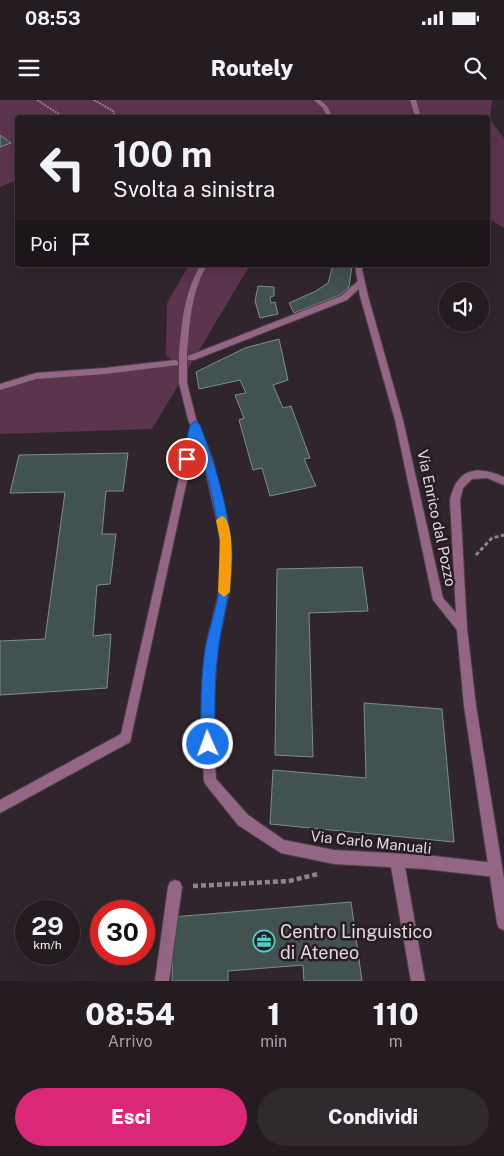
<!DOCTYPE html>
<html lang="it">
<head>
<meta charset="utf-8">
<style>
	:root { --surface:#241c21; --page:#30292e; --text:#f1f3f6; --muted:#a3a1a5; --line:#413a3f; --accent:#db2777 }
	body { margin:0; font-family:"Public Sans",sans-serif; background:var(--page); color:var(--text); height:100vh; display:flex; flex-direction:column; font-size:19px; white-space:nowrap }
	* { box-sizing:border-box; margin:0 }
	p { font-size:16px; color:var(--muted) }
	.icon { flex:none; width:28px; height:28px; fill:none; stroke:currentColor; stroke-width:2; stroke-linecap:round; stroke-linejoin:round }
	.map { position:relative; height:881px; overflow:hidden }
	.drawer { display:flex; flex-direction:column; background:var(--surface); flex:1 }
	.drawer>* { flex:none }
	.hud { position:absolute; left:15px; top:15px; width:475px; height:152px; border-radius:5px; box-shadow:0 5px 20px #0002,0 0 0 1px var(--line); background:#241c21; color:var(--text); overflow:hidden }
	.tools { position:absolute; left:439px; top:182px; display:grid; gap:10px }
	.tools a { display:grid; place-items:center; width:50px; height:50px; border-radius:50%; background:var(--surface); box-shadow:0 5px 20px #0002,0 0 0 1px var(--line); font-size:25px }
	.speed { position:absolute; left:15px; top:800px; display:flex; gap:10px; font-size:25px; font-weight:700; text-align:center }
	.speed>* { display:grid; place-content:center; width:65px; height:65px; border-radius:50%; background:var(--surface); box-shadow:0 5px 20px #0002,0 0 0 1px var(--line); line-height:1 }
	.speed small { font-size:12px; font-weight:400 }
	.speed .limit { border:8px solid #d22; background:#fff; color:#111 }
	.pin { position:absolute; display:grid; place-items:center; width:42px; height:42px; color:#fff; margin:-21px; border:2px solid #fff; border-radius:50%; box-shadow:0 1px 5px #0007 }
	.me { position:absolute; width:55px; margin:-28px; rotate:358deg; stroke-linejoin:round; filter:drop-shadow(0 0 4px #0008) }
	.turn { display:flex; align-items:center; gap:18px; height:105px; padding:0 15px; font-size:22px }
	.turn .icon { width:65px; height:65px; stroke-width:2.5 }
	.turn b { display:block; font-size:35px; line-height:42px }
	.then { display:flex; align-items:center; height:48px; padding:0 15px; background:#0003; gap:10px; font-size:19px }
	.eta { display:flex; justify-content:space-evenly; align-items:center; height:85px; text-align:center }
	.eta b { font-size:30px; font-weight:800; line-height:35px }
	.action { display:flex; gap:10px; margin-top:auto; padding:10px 15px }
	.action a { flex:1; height:58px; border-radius:30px; background:var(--accent); color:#fff; font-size:20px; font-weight:800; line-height:58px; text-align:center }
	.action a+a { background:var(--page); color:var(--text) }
	.status { display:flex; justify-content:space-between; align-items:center; height:35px; padding:0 25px; background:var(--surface); direction:ltr }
	.status svg { height:14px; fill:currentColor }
	header { display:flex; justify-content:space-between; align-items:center; height:65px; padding:0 15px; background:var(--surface); font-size:22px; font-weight:800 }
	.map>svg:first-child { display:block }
	.green { fill:#5c344e }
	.building { fill:#425251; stroke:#7c8e8d }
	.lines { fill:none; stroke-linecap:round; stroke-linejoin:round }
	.service-casing { stroke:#4c4248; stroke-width:2 }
	.minor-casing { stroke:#4c4248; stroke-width:2 }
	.tertiary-casing { stroke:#4c4248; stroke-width:2 }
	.path-far2 { stroke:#8e858b; stroke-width:2; stroke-dasharray:2 1; stroke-linecap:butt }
	.path-far1 { stroke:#8e858b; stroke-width:3; stroke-dasharray:4 2.5; stroke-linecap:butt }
	.path { stroke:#8e858b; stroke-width:4.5; stroke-dasharray:5 3; stroke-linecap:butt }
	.service { fill:#946584; fill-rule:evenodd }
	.minor { fill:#946584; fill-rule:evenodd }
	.tertiary { fill:#946584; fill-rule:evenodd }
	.minor-bridge-casing { stroke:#4c4248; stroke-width:9; stroke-linecap:butt }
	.minor-bridge { stroke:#946584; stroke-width:8 }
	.route { fill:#1a73e8; stroke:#114b97 }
	.slow { fill:#f59e0b }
	.labels { text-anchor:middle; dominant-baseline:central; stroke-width:5; stroke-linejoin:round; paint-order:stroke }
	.street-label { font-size:15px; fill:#e0d8dd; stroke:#261c22 }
	.near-poi-label { font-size:18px; fill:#e0d8dd; stroke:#261c22; text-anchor:start }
</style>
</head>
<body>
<div class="status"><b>08:53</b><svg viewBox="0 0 49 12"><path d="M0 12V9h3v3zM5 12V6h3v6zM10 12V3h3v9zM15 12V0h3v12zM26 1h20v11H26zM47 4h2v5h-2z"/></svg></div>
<header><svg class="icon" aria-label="menu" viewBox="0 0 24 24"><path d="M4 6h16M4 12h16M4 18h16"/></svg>Routely<svg class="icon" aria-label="search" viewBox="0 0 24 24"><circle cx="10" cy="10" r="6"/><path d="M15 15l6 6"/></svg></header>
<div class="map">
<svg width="504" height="881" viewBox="0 0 504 881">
	<rect width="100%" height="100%" fill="#30252c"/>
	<g class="green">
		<polygon points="0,0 492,0 490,20 504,38 504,128 488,118 488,18 18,18 17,80 0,87"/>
		<polygon points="189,165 250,165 152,329 0,334 0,287 36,276 174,262 166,255 167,203"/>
	</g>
	<g class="building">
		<polygon points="0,35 11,43 0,47"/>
		<polygon points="333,165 352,166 349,187 340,195 294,213 289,203 316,191 328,183"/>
		<polygon points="258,186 274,187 274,196 270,197 271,203 275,202 278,214 260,218 255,201"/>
		<polygon points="279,239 288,280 273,285 283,308 291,306 310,358 304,359 316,386 270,396 262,368 253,370 239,320 244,318 235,295 246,293 240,280 199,289 196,272 245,248"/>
		<polygon points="128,353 123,391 106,391 102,434 116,434 110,484 97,485 93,536 111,534 107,588 0,595 0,541 45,539 65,392 10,393 19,355"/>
		<polygon points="362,467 368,511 309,513 313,657 275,655 277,469"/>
		<polygon points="364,603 442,609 454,742 270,724 273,670 366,678"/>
		<polygon points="351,802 362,881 304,881 303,865 228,871 228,881 172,881 173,817"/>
	</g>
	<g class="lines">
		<g class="service-casing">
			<g id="service">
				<polygon points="195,322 199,325 130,642 0,713 0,700 121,634 191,325"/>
				<polygon points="397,754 402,756 404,761 425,881 411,881 390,761 392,756"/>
				<polygon points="175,780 180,782 182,787 169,881 155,881 168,787 170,782"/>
			</g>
		</g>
		<g class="minor-casing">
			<g id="minor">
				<polygon points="314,0 320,0 327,6 333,18 328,18 323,8"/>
				<path d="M 201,165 L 207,165 C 191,192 190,222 187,253 L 183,256 L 179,253 C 182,222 184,192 201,165 Z"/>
				<polygon points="358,181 365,183 347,200 194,260 188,260 187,258 188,256 341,196"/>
				<polygon points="175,260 178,261 178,265 105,274 36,279 0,290 0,284 36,273 105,268"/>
				<polygon points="183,266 187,269 187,283 196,319 213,360 231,440 230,488 218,545 214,593 213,626 216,679 248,715 284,740 334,750 425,755 495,763 500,765 502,770 500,775 495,777 425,769 334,764 281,753 238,725 206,685 204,681 201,626 202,593 206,545 220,488 221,440 203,360 188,319 179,283 179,269"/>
			</g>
		</g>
		<g class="tertiary-casing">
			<g id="tertiary">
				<polygon points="410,0 416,0 421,18 416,18"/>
				<path d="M 355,165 L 361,165 L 368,196 L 403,320 L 443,498 L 456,513 L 450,400 C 457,368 477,365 504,377 L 504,385 L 487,378 L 472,379 L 463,388 L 460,400 L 467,528 L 476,606 L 504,779 L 504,830 L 499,828 L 497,823 L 464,606 L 457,530 L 433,500 L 395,320 L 360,196 Z"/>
			</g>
		</g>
		<g class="path-far2">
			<polyline points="37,0 65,18"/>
			<polyline points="94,0 113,11 116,18"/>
		</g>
		<polyline class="path-far1" points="476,455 492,438 504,435"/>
		<polyline class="path" points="193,786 289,781 318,774"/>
		<use href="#service" class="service"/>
		<use href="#minor" class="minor"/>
		<use href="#tertiary" class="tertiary"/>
		<g class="minor-bridge-casing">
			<polyline id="minor-bridge" points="183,253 183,269"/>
		</g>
		<use href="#minor-bridge" class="minor-bridge"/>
	</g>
	<path class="route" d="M 195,321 L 200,325 C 214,361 226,400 231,439 C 236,475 224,509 219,545 C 214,577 215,611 215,644 L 213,649 L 208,651 L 203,649 L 201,644 C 201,611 200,577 206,544 C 210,526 217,507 219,488 C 225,443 212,384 196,342 L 191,362 L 187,363 L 182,359 L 190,325 Z"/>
	<path class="slow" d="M 222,416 C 236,421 231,478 230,492 L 224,497 L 218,492 L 220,440 L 216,420 Z"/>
	<defs>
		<g id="office-ring" transform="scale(1.125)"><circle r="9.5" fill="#261c22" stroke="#53cdca" stroke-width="1.5"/><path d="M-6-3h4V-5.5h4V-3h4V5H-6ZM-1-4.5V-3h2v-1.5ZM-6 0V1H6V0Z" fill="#53cdca"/></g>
	</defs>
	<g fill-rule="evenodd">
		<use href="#office-ring" x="264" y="841"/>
	</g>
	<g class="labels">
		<g class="street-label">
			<text transform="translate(437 418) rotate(78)">Via Enrico dal Pozzo</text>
			<text transform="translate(371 742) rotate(6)">Via Carlo Manuali</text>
		</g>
		<g class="near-poi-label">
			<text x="280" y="831">Centro Linguistico<tspan x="280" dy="21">di Ateneo</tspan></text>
		</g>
	</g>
</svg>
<div class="tools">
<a><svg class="icon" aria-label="sound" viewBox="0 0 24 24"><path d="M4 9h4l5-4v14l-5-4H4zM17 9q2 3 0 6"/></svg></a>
</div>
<div class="speed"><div>29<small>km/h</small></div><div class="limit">30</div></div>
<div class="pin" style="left:187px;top:359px;background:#d93025"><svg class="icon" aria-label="arrive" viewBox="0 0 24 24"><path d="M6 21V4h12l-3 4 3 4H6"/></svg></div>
<svg class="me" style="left:208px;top:644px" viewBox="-20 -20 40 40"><circle r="17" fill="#1a73e8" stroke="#fff" stroke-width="3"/><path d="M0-11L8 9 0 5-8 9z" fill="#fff"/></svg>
<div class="hud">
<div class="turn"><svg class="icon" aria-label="left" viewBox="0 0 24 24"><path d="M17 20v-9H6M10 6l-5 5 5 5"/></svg><div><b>100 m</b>Svolta a sinistra</div></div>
<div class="then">Poi<svg class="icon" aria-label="arrive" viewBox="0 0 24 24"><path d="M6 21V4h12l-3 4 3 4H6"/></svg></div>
</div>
</div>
<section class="drawer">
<div class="eta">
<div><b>08:54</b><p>Arrivo</p></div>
<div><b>1</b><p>min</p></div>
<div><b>110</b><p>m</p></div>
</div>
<div class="action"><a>Esci</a><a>Condividi</a></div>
</section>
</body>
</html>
